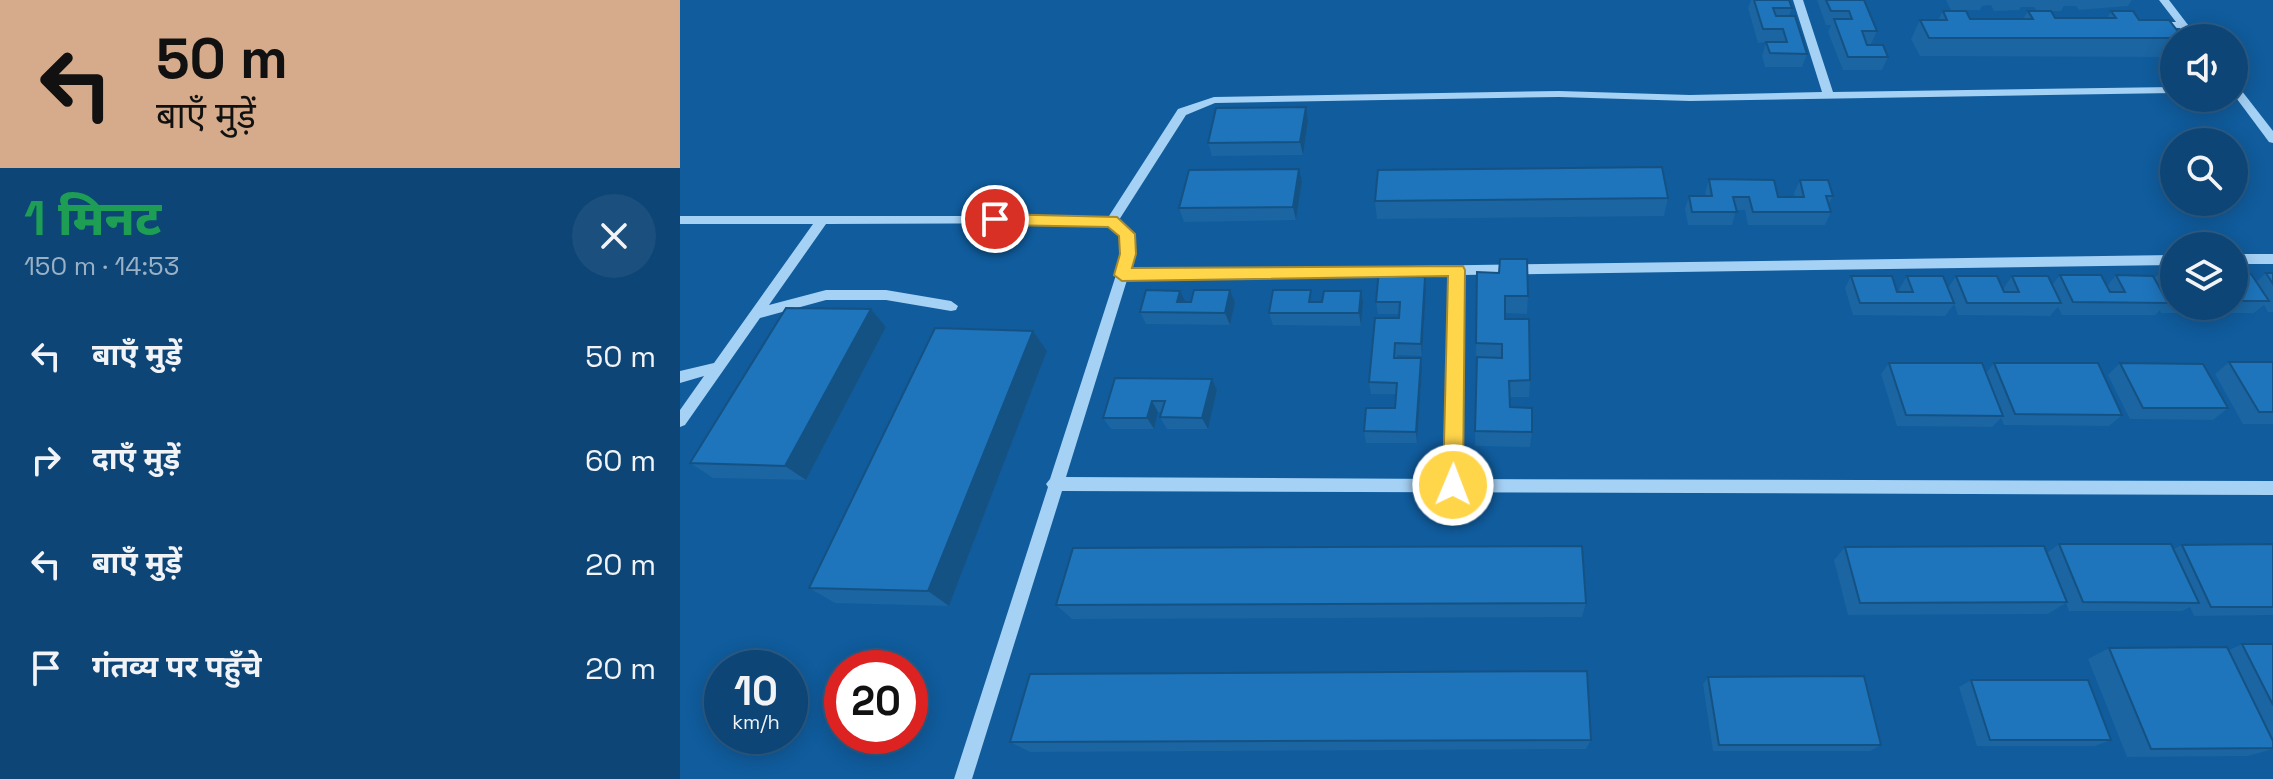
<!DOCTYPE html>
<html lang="hi">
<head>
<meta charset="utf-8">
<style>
	:root { --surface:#0c4576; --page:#1a4f7e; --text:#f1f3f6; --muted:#9ab1c5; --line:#2c5d88 }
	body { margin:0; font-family:"Space Grotesk","Noto Sans Devanagari",sans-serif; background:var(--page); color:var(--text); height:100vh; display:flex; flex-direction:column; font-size:30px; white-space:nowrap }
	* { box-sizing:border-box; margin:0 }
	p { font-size:26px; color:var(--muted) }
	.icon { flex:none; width:44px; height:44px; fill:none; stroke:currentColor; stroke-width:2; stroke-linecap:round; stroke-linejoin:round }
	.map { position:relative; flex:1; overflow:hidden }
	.drawer { display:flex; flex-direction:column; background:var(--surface); width:680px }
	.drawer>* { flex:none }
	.top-card { background:#d6ab8b; color:#111; overflow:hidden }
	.buttons { position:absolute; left:1480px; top:24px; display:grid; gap:16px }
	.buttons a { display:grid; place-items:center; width:88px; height:88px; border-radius:50%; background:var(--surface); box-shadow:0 4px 20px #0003,0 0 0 2px var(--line); font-size:40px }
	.speed { position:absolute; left:24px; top:650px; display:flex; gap:16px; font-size:40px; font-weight:700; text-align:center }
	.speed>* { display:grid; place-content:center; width:104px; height:104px; border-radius:50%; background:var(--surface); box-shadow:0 4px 20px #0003,0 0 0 2px var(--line); line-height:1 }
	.speed small { font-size:20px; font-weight:400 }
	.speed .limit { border:12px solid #d22; background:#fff; color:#111 }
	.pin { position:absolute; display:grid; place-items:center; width:68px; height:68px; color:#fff; margin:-34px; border:4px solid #fff; border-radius:50%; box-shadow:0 2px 8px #0007 }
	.me { position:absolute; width:88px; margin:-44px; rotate:1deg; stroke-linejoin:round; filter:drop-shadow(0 0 6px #0008) }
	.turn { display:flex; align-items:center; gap:28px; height:168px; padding:0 24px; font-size:36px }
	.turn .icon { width:104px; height:104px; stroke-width:2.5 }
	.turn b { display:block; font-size:56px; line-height:68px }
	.round { display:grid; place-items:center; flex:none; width:84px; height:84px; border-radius:42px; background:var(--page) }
	.head { display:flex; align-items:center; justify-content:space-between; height:136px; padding:0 24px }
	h1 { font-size:48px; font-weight:800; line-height:60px; color:#1e9e55 }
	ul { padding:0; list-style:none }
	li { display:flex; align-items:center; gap:24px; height:104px; padding:0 24px }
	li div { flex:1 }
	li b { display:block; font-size:30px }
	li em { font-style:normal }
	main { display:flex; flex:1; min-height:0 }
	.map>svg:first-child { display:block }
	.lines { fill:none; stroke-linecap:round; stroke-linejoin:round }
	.minor { fill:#a5d1f5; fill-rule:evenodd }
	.wall { fill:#1a65a2 }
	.shaded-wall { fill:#155284 }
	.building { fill:#1e75bc; stroke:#155284; stroke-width:2 }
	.route { fill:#ffd54a; stroke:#a68a30; stroke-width:2 }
</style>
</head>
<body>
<main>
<section class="drawer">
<div class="top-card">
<div class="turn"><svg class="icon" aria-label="left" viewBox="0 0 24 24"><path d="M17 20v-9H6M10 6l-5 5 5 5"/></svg><div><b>50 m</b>बाएँ मुड़ें</div></div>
</div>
<div class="head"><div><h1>1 मिनट</h1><p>150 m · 14:53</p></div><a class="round"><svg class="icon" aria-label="close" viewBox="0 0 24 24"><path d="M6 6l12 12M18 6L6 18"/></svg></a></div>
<ul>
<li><svg class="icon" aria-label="left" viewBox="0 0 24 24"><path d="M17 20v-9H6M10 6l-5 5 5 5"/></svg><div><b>बाएँ मुड़ें</b></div><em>50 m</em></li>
<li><svg class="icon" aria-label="right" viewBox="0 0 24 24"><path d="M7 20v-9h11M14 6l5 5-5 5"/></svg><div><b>दाएँ मुड़ें</b></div><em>60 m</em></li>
<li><svg class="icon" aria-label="left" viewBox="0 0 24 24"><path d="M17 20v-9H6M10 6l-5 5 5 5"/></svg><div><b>बाएँ मुड़ें</b></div><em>20 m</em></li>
<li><svg class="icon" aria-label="arrive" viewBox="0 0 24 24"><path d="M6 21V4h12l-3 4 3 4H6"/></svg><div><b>गंतव्य पर पहुँचे</b></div><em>20 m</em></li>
</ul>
</section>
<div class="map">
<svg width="1593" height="779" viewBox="0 0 1593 779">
	<rect width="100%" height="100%" fill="#105c9d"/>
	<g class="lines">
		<g class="minor">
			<path d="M 1113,0 L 1123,0 L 1153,92 L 1494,87 L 1494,93 L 1010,101 L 879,97 L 535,103 L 506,115 L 439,220 L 453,234 L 454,254 L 450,270 L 1494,255 L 1494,265 L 783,275 L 781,479 L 1593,481 L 1593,495 L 382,491 L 292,779 L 274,779 L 368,487 L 366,484 L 370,479 L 436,275 L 442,254 L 441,236 L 429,225 L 402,223 L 146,224 L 89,305 L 146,290 L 206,290 L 271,301 L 278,306 L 276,310 L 271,311 L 206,300 L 146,300 L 80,318 L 5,425 L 0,427 L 0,410 L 24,376 L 0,383 L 0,371 L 34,363 L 133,224 L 0,224 L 0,216 L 429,216 L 498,109 L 534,97 L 879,91 L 1010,95 L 1142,92 ZM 771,275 L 766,479 L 386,477 L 447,280 Z"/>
			<polygon points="1479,0 1489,0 1518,38 1508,38 1500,28 1471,27 1470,25 1475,22 1496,22"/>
			<polygon points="1554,85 1558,86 1593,131 1593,143 1589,142 1554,95"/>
			<rect x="1554" y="254" width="39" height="10"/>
		</g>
	</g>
	<g class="wall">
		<polygon points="1071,0 1109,0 1112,8 1109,16 1127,54 1122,67 1085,67 1082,56 1086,42 1078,43 1068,8"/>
		<polygon points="1137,0 1184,0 1197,31 1191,44 1208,57 1202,70 1163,70 1148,32 1151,25 1146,25"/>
		<polygon points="1266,0 1452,0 1448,6 1399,10 1396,6 1384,6 1381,11 1371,11 1375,18 1427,18 1431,11 1459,20 1494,38 1494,49 1488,57 1240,56 1231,39 1240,20 1258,20 1263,11 1290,19 1343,19 1348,11 1357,11 1354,7 1341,7 1339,10 1314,11 1311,5 1302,6 1300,10 1271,10"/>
		<polygon points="628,121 623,155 532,156 528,143"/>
		<polygon points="619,169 622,182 616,220 504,222 499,208"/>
		<polygon points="1029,179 1098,197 1115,197 1114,193 1120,180 1153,196 1148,205 1151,212 1145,225 1068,225 1065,210 1056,210 1052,225 1008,225 1005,209 1009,196 1026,196 1025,193"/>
		<polygon points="988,198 984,216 697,219 695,201"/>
		<polygon points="718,270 719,277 745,277 746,290 742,356 717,355 717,358 741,358 742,370 737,443 686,443 684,431 715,408 716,394 691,394 689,382 719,318 719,314 698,314 696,302"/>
		<polygon points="797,272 848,296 847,314 825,313 825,319 850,380 849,397 830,397 830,407 852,432 850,447 795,446"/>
		<polygon points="1586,273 1593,273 1593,312 1588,312 1584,305 1574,313 1481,313 1480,310 1475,315 1382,315 1378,307 1370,316 1278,315 1274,304 1265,316 1173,315 1165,288 1171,276 1220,292 1219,289 1227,276 1268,288 1276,276 1323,289 1332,276 1372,285 1380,275 1427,286 1436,275 1474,278 1479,274 1494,274 1494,306 1554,306 1554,274 1576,282"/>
		<polygon points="505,302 555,303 550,325 466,324 460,312"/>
		<polygon points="633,302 683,303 681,326 593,325 589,313"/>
		<polygon points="191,309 206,327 126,480 33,478 10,463"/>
		<polygon points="353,331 367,351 269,606 155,603 129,588"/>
		<polygon points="1549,362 1593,362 1593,424 1563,424 1535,374"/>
		<polygon points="1209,363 1306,373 1314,363 1442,415 1429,426 1324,425 1321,418 1312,427 1217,426 1201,374"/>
		<polygon points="1440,363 1548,408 1533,420 1450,419 1428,375"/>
		<polygon points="532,379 537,390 528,429 487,429 480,417 482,412 478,412 474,429 431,429 423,418"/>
		<polygon points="1379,544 1494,549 1502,545 1593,544 1593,615 1514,616 1510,607 1502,611 1389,611 1386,603 1368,614 1168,615 1154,560 1165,547 1367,553"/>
		<polygon points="906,603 902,617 392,619 376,605"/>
		<polygon points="1562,644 1593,644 1593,749 1568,756 1447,757 1408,659 1429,648 1549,650"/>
		<polygon points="1028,677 1201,745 1190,751 1033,751 1023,684"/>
		<polygon points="1291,680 1431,740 1415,746 1297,746 1279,687"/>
		<polygon points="911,740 906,749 350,752 330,742"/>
	</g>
	<g class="shaded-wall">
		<polygon points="626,107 628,121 623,155 620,142"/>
		<polygon points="619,169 622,182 616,220 613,207"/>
		<polygon points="745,277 746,290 742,356 741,344"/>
		<polygon points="550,290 555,303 550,325 545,313"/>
		<polygon points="500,291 506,303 497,302"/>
		<polygon points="681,291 683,303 681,326 679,313"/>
		<polygon points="191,309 206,327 126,480 105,466"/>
		<polygon points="353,331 367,351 269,606 248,591"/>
		<polygon points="741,358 742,370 737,443 736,432"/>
		<polygon points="532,379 537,390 528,429 522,418"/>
		<polygon points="472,401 478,412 474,429 467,418"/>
	</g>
	<g class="building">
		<polygon points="1074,0 1109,0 1112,8 1093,8 1096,16 1115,16 1127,54 1090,53 1086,42 1107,42 1103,29 1083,29"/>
		<polygon points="1146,0 1184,0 1197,31 1182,31 1187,45 1203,45 1208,57 1168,57 1154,19 1172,19 1169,11 1151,11"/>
		<polygon points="1263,11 1286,11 1290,19 1353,19 1348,11 1371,11 1375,18 1436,18 1431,11 1453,11 1459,20 1489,20 1503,38 1249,38 1240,20 1267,20"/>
		<polygon points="626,107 620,142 528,143 536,108"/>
		<polygon points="982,167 988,198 695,201 698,170"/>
		<polygon points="619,169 613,207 499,208 509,170"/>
		<polygon points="1029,179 1094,180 1098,197 1124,197 1120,180 1148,180 1153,196 1146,196 1151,212 1073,212 1069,197 1053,197 1057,212 1012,212 1009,196 1032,196"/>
		<polygon points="820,259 847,259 848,296 825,296 825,319 849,319 850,380 829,381 830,407 852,408 852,432 795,431 797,357 822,358 822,344 796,343 797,272 819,273"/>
		<polygon points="699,270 718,270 717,277 745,277 741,344 715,343 714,358 741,358 736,432 684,431 686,408 715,408 717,383 689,382 695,318 719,318 720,302 696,302"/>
		<polygon points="1586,273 1593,273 1593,284"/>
		<polygon points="1479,274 1494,274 1494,300"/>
		<polygon points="1554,274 1571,274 1589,301 1554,301"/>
		<polygon points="1380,275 1421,275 1430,292 1445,292 1436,275 1473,276 1488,303 1393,302"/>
		<polygon points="1171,276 1212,276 1217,292 1233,292 1227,276 1263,276 1274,303 1180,303"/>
		<polygon points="1276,276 1317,276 1324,292 1339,292 1332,276 1368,276 1381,303 1287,303"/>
		<polygon points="466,290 500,291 497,302 511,302 514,290 550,290 545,313 460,312"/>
		<polygon points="593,290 631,290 629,302 642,302 644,291 681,291 679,313 589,313"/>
		<polygon points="106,308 191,309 105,466 10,463"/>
		<polygon points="255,328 353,331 248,591 129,588"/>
		<polygon points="1549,362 1593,362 1593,412 1579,412"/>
		<polygon points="1209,363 1302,363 1323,416 1226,415"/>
		<polygon points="1314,363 1418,363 1442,415 1335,414"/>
		<polygon points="1440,363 1523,364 1548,408 1463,408"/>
		<polygon points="435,378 532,379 522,418 480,417 485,401 472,401 467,418 423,418"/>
		<polygon points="1379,544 1491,544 1519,603 1403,602"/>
		<polygon points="1593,544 1593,607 1531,607 1502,545"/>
		<polygon points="902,546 906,603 376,605 393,548"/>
		<polygon points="1364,546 1387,602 1180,603 1165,547"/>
		<polygon points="1562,644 1593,644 1593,705"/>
		<polygon points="1547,647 1593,741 1593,748 1471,749 1429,648"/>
		<polygon points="907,671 911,740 330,742 350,674"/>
		<polygon points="1184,676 1201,745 1039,745 1028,677"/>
		<polygon points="1291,680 1408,680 1431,740 1310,740"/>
	</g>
	<polygon class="route" points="315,214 437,217 455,234 456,254 452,268 783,266 785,270 783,485 780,491 773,494 766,491 763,485 768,276 442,281 434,275 440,254 439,236 428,227 315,225 308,219"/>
</svg>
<div class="buttons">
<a><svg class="icon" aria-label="sound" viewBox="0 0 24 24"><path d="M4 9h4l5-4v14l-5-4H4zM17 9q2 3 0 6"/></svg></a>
<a><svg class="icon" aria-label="search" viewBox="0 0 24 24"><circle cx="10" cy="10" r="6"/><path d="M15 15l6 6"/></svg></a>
<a><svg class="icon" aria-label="layers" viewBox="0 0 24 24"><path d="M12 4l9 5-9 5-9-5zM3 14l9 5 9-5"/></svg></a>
</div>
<div class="speed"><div>10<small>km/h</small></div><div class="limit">20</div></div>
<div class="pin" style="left:315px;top:219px;background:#d93025"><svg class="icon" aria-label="arrive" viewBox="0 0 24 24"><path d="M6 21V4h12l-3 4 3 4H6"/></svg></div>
<svg class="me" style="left:773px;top:485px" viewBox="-20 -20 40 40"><circle r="17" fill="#ffd54a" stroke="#fff" stroke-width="3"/><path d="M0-11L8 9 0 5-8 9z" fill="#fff"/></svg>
</div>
</main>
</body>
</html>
